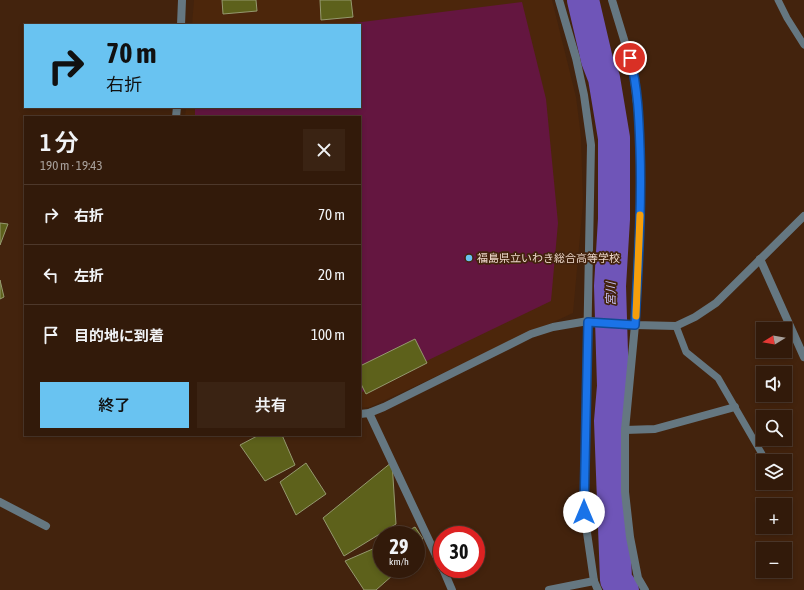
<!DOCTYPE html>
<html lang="ja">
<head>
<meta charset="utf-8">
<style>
	:root { --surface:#321a0a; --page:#3a2313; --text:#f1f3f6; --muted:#a8a19c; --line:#4d382b; --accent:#69c3f1 }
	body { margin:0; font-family:"Asap Condensed","Noto Sans JP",sans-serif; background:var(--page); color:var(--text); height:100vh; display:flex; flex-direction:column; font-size:15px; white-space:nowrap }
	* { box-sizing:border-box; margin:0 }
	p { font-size:13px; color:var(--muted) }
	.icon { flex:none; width:22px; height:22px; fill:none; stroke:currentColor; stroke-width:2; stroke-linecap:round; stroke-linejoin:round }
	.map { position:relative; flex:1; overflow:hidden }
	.details { position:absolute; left:24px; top:116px; width:337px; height:320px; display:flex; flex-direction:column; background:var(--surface); border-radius:0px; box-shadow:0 2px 6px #0003,0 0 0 1px var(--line) }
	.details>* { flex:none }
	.guide { position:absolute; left:24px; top:24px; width:337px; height:84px; border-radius:0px; box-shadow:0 2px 6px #0003,0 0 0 1px var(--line); background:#69c3f1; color:#111; overflow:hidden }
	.needle { width:26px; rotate:259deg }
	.fabs { position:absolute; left:756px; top:322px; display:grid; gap:8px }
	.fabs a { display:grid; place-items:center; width:36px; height:36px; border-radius:0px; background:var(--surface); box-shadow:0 2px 6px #0003,0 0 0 1px var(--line); font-size:20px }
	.speed { position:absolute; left:373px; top:526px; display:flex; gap:8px; font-size:20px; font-weight:700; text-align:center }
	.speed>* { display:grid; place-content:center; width:52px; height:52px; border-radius:50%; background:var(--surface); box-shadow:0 2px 6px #0003,0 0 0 1px var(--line); line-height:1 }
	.speed small { font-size:10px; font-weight:400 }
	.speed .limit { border:6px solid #d22; background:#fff; color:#111 }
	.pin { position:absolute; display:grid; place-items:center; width:34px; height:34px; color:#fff; margin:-17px; border:2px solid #fff; border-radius:50%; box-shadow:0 1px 4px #0007 }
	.me { position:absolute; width:44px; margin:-22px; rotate:0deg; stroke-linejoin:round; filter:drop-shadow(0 0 3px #0008) }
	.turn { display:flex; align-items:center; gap:14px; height:84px; padding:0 16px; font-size:18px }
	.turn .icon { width:52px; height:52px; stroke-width:2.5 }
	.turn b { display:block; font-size:28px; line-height:34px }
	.round { display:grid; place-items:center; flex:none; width:42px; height:42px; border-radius:0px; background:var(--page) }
	.overview { display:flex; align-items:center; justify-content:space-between; height:68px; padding:0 16px }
	h1 { font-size:24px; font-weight:600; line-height:30px }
	.primary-button { display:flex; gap:8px; margin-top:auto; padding:8px 16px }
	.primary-button a { flex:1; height:46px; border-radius:0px; background:var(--accent); color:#111; font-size:16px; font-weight:600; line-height:46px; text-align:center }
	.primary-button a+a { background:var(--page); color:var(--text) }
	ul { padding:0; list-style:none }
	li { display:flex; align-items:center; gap:12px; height:60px; padding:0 16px; border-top:1px solid var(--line) }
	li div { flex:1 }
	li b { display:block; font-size:15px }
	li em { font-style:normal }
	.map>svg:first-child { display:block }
	.built { fill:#4c260b }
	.green { fill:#641640 }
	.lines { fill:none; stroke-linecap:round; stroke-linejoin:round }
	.river { stroke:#6f55b8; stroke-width:32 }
	.building { fill:#5d611b; stroke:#95996f }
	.service { stroke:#657781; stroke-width:7 }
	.minor { stroke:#657781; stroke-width:8 }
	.route-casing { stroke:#114b97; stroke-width:10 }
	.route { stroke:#1a73e8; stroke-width:7 }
	.slow { stroke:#f59e0b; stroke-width:7 }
	.poi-dot { fill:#69c3f1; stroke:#43230d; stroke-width:1.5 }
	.labels { text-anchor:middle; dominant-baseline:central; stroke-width:3.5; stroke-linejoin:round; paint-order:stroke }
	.poi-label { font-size:11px; fill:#ecd7ca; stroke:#43230d; text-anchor:start }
	.water-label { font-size:12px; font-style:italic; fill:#c5bdf0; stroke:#43230d }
</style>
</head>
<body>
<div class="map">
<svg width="804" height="590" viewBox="0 0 804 590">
	<rect width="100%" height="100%" fill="#43230d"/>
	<polygon class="built" points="194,0 552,0 576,97 581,137 583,203 573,313 370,407 360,408 360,117 185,117 186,107 360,107 360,25 192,25"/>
	<polygon class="green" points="522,2 546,99 558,223 551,301 360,393 360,117 195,117 195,107 360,107 360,25 338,25"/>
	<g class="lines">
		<polyline class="river" points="583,0 597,60 604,78 614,138 614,219 610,286 613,386 610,421 616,580 623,590"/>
	</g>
	<g class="building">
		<polygon points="222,0 256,0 257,11 223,14"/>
		<polygon points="320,0 351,0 353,17 321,20"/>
		<polygon points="0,223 8,224 0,245"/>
		<polygon points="0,280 4,297 0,299"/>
		<polygon points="415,339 427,363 366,394 360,382 360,366"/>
		<polygon points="259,435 282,435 295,465 265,481 240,445"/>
		<polygon points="392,462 396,524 344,556 323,518"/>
		<polygon points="306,463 326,494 296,515 280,482"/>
		<polygon points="415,527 423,539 416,543 416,535 400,535"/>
		<polygon points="382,545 382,569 394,569 393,575 376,590 364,590 345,561"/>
	</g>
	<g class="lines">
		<g class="service">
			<polyline points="778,0 787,18 804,45"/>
			<polyline points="676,326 686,352 718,378 762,454"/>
		</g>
		<g class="minor">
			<polyline points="559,0 576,58 584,95 591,145 584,512 594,581 598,590"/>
			<polyline points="612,0 633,69 639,121 641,192 635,325 625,430 625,492 630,537 638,578 645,590"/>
			<polyline points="181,25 182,0"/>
			<polyline points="176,117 177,107"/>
			<polyline points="760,259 804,357"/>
			<polyline points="369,413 442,568"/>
			<polyline points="360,414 369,413 384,407 531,334 553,327 588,321 635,325 676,326 695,317 716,303 804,216"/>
			<polyline points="625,430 655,429 735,407"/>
			<polyline points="0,502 46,526"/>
			<polyline points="443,569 452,590"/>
			<polyline points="549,590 594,581"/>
		</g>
	</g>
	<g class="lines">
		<g class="route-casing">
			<path id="route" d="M 584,512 L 588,322 L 635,325 C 638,266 642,208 640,149 C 639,119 638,88 630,58"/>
		</g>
		<use href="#route" class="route"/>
		<polyline class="slow" points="636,316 640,215"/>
	</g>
	<circle class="poi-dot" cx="469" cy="258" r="4"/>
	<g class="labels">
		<g class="poi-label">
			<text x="477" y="258">福島県立いわき総合高等学校</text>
		</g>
		<g class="water-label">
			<text transform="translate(611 294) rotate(-90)">宮川</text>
		</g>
	</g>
</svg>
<div class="fabs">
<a><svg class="needle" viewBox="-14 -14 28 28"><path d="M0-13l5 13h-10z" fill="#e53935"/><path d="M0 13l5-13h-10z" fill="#a8a19c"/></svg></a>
<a><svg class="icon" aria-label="sound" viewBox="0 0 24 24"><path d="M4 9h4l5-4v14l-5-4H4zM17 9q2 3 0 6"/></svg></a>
<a><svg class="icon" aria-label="search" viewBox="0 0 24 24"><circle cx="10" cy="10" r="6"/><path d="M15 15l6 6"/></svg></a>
<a><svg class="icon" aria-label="layers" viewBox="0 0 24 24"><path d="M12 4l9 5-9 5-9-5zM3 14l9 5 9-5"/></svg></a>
<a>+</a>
<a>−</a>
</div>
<div class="speed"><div>29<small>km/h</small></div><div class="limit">30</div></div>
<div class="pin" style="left:630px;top:58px;background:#d93025"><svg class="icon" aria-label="arrive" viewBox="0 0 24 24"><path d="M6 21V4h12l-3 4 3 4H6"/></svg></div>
<svg class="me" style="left:584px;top:512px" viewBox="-20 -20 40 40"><circle r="19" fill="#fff"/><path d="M0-13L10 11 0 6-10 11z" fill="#1a73e8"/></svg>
<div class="guide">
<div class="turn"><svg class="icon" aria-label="right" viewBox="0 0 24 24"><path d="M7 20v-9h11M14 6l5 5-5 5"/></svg><div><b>70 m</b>右折</div></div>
</div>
<section class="details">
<div class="overview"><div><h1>1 分</h1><p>190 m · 19:43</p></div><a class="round"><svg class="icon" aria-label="close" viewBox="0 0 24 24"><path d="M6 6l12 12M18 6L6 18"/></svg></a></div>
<ul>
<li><svg class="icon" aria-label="right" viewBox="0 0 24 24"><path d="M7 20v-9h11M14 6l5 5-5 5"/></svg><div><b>右折</b></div><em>70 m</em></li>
<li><svg class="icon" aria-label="left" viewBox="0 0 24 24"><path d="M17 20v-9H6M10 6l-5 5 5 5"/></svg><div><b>左折</b></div><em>20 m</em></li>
<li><svg class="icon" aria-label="arrive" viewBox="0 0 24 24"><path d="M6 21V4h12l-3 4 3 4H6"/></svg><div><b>目的地に到着</b></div><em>100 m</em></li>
</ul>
<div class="primary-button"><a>終了</a><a>共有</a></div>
</section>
</div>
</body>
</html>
